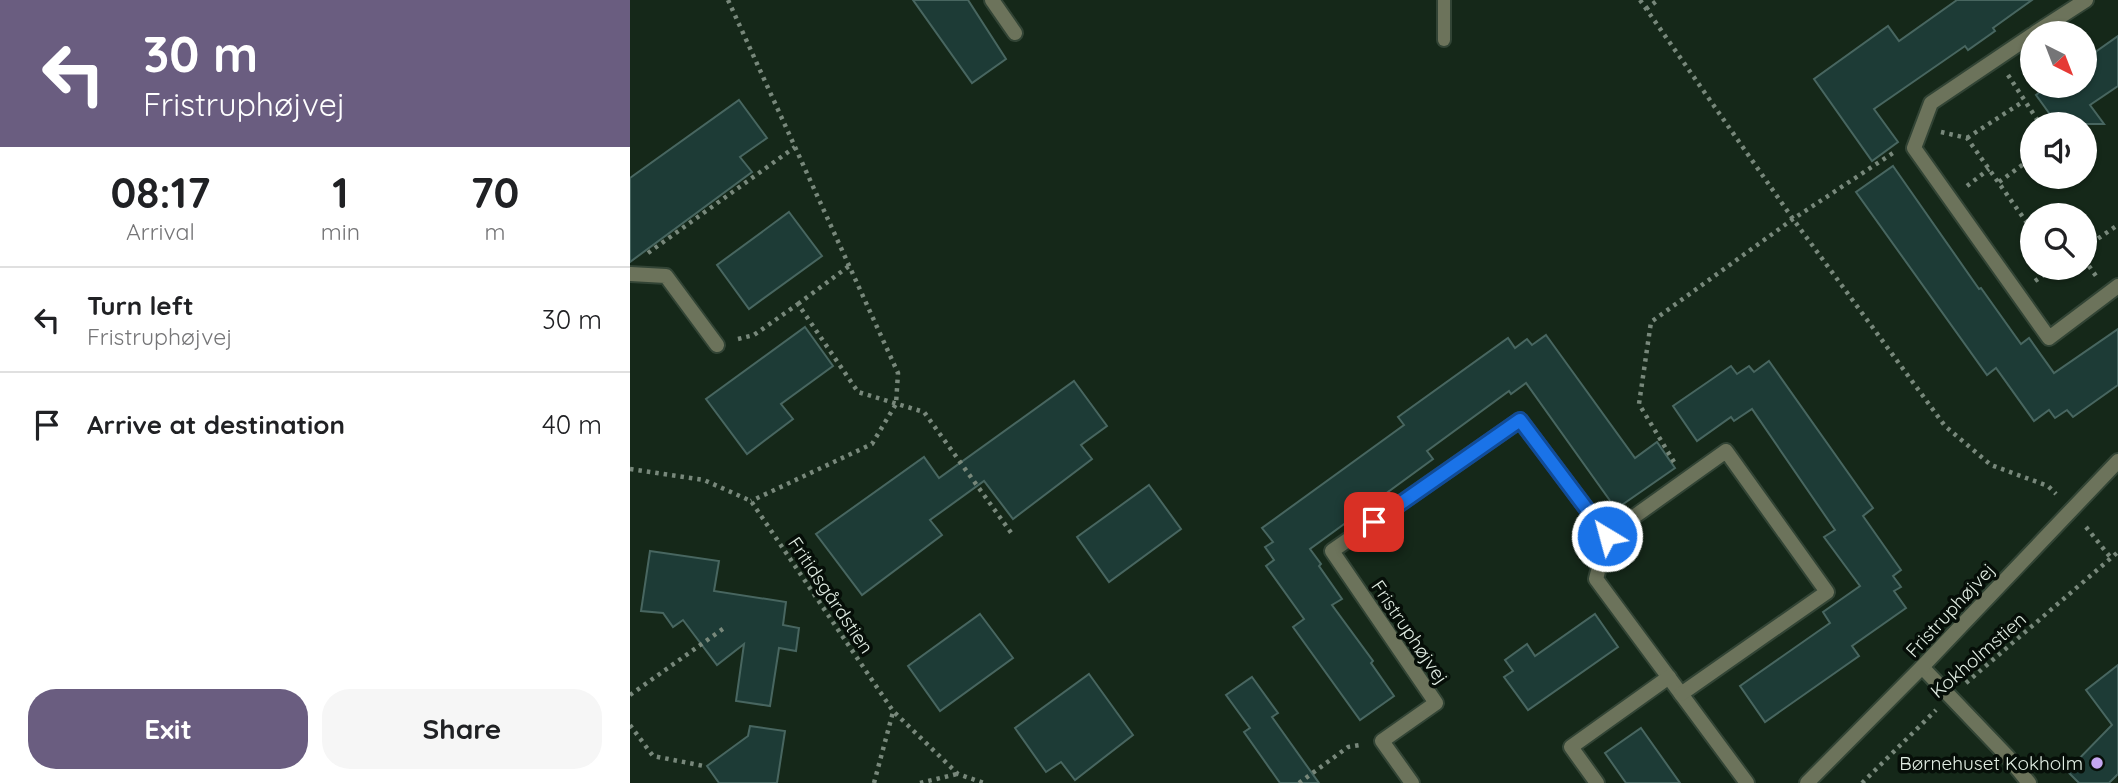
<!DOCTYPE html>
<html lang="en">
<head>
<meta charset="utf-8">
<style>
	:root { --surface:#fff; --page:#f6f6f6; --text:#202124; --muted:#757577; --line:#e0e0e0; --accent:#6a5d80 }
	body { margin:0; font-family:Quicksand,sans-serif; background:var(--page); color:var(--text); height:100vh; display:flex; flex-direction:column; font-size:26px; white-space:nowrap }
	* { box-sizing:border-box; margin:0 }
	p { font-size:23px; color:var(--muted) }
	.icon { flex:none; width:38px; height:38px; fill:none; stroke:currentColor; stroke-width:2; stroke-linecap:round; stroke-linejoin:round }
	.map { position:relative; flex:1; overflow:hidden }
	.side { display:flex; flex-direction:column; background:var(--surface); width:630px }
	.side>* { flex:none }
	.banner { background:#6a5d80; color:#fff; overflow:hidden }
	.needle { width:46px; rotate:138deg }
	.buttons { position:absolute; left:1390px; top:21px; display:grid; gap:14px }
	.buttons a { display:grid; place-items:center; width:77px; height:77px; border-radius:50%; background:var(--surface); box-shadow:0 2px 5px #0004; font-size:35px }
	.pin { position:absolute; display:grid; place-items:center; width:60px; height:60px; color:#fff; margin:-30px; border-radius:14px; box-shadow:0 4px 10px #0006 }
	.me { position:absolute; width:77px; margin:-38px; rotate:323deg; stroke-linejoin:round; filter:drop-shadow(0 0 5px #0008) }
	.turn { display:flex; align-items:center; gap:24px; height:147px; padding:0 28px; font-size:32px }
	.turn .icon { width:91px; height:91px; stroke-width:2.5 }
	.turn b { display:block; font-size:49px; line-height:60px }
	.eta { display:flex; justify-content:space-evenly; align-items:center; height:119px; text-align:center }
	.eta b { font-size:42px; font-weight:700; line-height:49px }
	.cta { display:flex; gap:14px; margin-top:auto; padding:14px 28px }
	.cta a { flex:1; height:80px; border-radius:28px; background:var(--accent); color:#fff; font-size:28px; font-weight:700; line-height:80px; text-align:center }
	.cta a+a { background:var(--page); color:var(--text) }
	ul { padding:0; list-style:none }
	li { display:flex; align-items:center; gap:21px; height:105px; padding:0 28px; border-top:2px solid var(--line) }
	li div { flex:1 }
	li b { display:block; font-size:26px }
	li em { font-style:normal }
	main { display:flex; flex:1; min-height:0 }
	.map>svg:first-child { display:block }
	.building { fill:#1d3b36; stroke:#486660; stroke-width:2 }
	.lines { fill:none; stroke-linecap:round; stroke-linejoin:round }
	.service-casing { stroke:#324435; stroke-width:16 }
	.minor-casing { stroke:#324435; stroke-width:18 }
	.tertiary-casing { stroke:#324435; stroke-width:18 }
	.path { stroke:#78887b; stroke-width:4.5; stroke-dasharray:3.5 5; stroke-linecap:butt }
	.service { stroke:#6c735b; stroke-width:12 }
	.minor { stroke:#6c735b; stroke-width:14 }
	.tertiary { stroke:#6c735b; stroke-width:14 }
	.route-casing { stroke:#114b97; stroke-width:18 }
	.route { stroke:#1a73e8; stroke-width:12 }
	.poi-dot { fill:#c5a6f0; stroke:#060e08; stroke-width:2.5 }
	.labels { text-anchor:middle; dominant-baseline:central; stroke-width:7; stroke-linejoin:round; paint-order:stroke }
	.street-label { font-size:19px; fill:#e2eee4; stroke:#060e08 }
	.poi-label { font-size:19px; fill:#e2eee4; stroke:#060e08; text-anchor:end }
</style>
</head>
<body>
<main>
<section class="side">
<div class="banner">
<div class="turn"><svg class="icon" aria-label="left" viewBox="0 0 24 24"><path d="M17 20v-9H6M10 6l-5 5 5 5"/></svg><div><b>30 m</b>Fristruphøjvej</div></div>
</div>
<div class="eta">
<div><b>08:17</b><p>Arrival</p></div>
<div><b>1</b><p>min</p></div>
<div><b>70</b><p>m</p></div>
</div>
<ul>
<li><svg class="icon" aria-label="left" viewBox="0 0 24 24"><path d="M17 20v-9H6M10 6l-5 5 5 5"/></svg><div><b>Turn left</b><p>Fristruphøjvej</p></div><em>30 m</em></li>
<li><svg class="icon" aria-label="arrive" viewBox="0 0 24 24"><path d="M6 21V4h12l-3 4 3 4H6"/></svg><div><b>Arrive at destination</b></div><em>40 m</em></li>
</ul>
<div class="cta"><a>Exit</a><a>Share</a></div>
</section>
<div class="map">
<svg width="1488" height="783" viewBox="0 0 1488 783">
	<rect width="100%" height="100%" fill="#152819"/>
	<g class="building">
		<polygon points="283,0 338,0 376,59 342,83"/>
		<polygon points="1327,0 1402,0 1363,28 1365,31 1338,50 1335,46 1244,109 1268,142 1242,161 1184,79 1258,26 1269,41"/>
		<polygon points="1488,36 1488,86 1460,105 1474,124 1427,124 1406,95 1418,86 1454,86 1454,60"/>
		<polygon points="109,100 137,138 110,157 122,172 0,262 0,178"/>
		<polygon points="1263,166 1349,289 1351,288 1391,344 1399,338 1424,373 1488,329 1488,385 1443,417 1437,410 1425,418 1419,410 1404,421 1366,368 1357,375 1226,192"/>
		<polygon points="159,212 192,256 119,309 87,265"/>
		<polygon points="175,327 203,366 151,404 163,419 117,454 76,399"/>
		<polygon points="916,335 1005,458 1027,442 1045,468 986,509 896,383 881,394 879,391 797,451 803,459 680,549 691,564 689,566 712,599 702,605 743,661 741,663 764,696 730,720 663,627 674,619 636,566 644,560 635,547 643,542 632,528 774,425 768,417 878,338 885,348 897,339 902,345"/>
		<polygon points="1139,361 1243,508 1233,516 1271,570 1263,576 1271,587 1264,591 1276,608 1222,646 1229,656 1135,722 1110,686 1200,623 1193,612 1230,586 1194,537 1205,530 1122,409 1104,421 1101,417 1067,441 1043,406 1101,366 1107,374 1119,366 1124,372"/>
		<polygon points="444,381 477,426 451,445 462,459 383,519 354,481 300,520 312,535 232,595 186,534 294,457 309,478"/>
		<polygon points="519,485 551,529 479,582 447,537"/>
		<polygon points="20,551 89,561 84,591 156,602 153,625 169,628 166,651 149,648 140,706 106,701 114,644 87,665 53,620 43,627 33,613 11,611"/>
		<polygon points="350,614 383,658 310,711 278,666"/>
		<polygon points="965,614 988,647 898,710 874,677 883,671 875,660 897,644 905,656"/>
		<polygon points="1488,665 1488,774 1479,783 1449,783 1437,771 1482,725 1456,690"/>
		<polygon points="459,674 503,735 445,780 431,762 416,772 385,728"/>
		<polygon points="622,677 648,713 642,717 689,783 650,783 614,732 620,728 596,695"/>
		<polygon points="120,726 155,731 147,783 89,783 77,766 118,736"/>
		<polygon points="1011,728 1050,783 996,783 975,753"/>
	</g>
	<g class="lines">
		<g class="service-casing">
			<polyline id="service" points="814,40 814,0"/>
		</g>
		<g class="minor-casing">
			<g id="minor">
				<polyline points="362,0 385,33"/>
				<polyline points="1405,33 1456,0"/>
				<polyline points="1402,35 1301,103 1284,148 1419,338 1488,286"/>
				<polyline points="0,274 36,276 87,345"/>
				<polyline points="977,536 966,579 1117,783"/>
				<polyline points="1292,667 1377,756 1399,783"/>
				<polyline points="782,783 752,741 806,703 702,551 890,420 977,536 1096,451 1197,592 1051,694"/>
				<polyline points="967,783 941,747 1039,677"/>
			</g>
		</g>
		<g class="tertiary-casing">
			<polyline id="tertiary" points="1177,783 1292,667 1488,461"/>
		</g>
		<g class="path">
			<polyline points="98,0 268,373 266,404 242,444 121,501"/>
			<polyline points="1010,0 1163,219 1315,426 1361,465 1418,486 1426,494"/>
			<polyline points="1016,9 1028,0"/>
			<polyline points="1378,75 1410,124"/>
			<polyline points="1311,132 1337,138 1402,230"/>
			<polyline points="1337,138 1394,101"/>
			<polyline points="1369,182 1402,158"/>
			<polyline points="1337,186 1359,169"/>
			<polyline points="1454,248 1488,225"/>
			<polyline points="18,253 165,147"/>
			<polyline points="1454,259 1466,276"/>
			<polyline points="1405,281 1424,268"/>
			<polyline points="168,304 219,266"/>
			<polyline points="108,339 124,335 168,304 228,392 294,412 382,534"/>
			<polyline points="1044,462 1009,404 1021,322 1163,219 1263,153"/>
			<polyline points="0,469 74,480 121,501 263,711 328,774 354,783"/>
			<polyline points="1456,527 1481,558"/>
			<polyline points="1336,683 1488,552"/>
			<polyline points="0,695 97,626"/>
			<polyline points="0,725 23,756 74,766"/>
			<polyline points="244,783 263,712"/>
			<polyline points="290,783 327,774"/>
			<polyline points="669,783 718,747 730,745"/>
			<polyline points="1232,783 1306,710"/>
		</g>
		<use href="#service" class="service"/>
		<use href="#minor" class="minor"/>
		<use href="#tertiary" class="tertiary"/>
	</g>
	<g class="lines">
		<g class="route-casing">
			<polyline id="route" points="744,522 890,420 977,536"/>
		</g>
		<use href="#route" class="route"/>
	</g>
	<circle class="poi-dot" cx="1467" cy="763" r="7"/>
	<g class="labels">
		<g class="street-label">
			<text transform="translate(201 595) rotate(56)">Fritidsgårdstien</text>
			<text transform="translate(1320 610) rotate(-47)">Fristruphøjvej</text>
			<text transform="translate(780 632) rotate(56)">Fristruphøjvej</text>
			<text transform="translate(1348 655) rotate(-41)">Kokholmstien</text>
		</g>
		<g class="poi-label">
			<text x="1453" y="763">Børnehuset Kokholm</text>
		</g>
	</g>
</svg>
<div class="buttons">
<a><svg class="needle" viewBox="-14 -14 28 28"><path d="M0-13l5 13h-10z" fill="#e53935"/><path d="M0 13l5-13h-10z" fill="#757577"/></svg></a>
<a><svg class="icon" aria-label="sound" viewBox="0 0 24 24"><path d="M4 9h4l5-4v14l-5-4H4zM17 9q2 3 0 6"/></svg></a>
<a><svg class="icon" aria-label="search" viewBox="0 0 24 24"><circle cx="10" cy="10" r="6"/><path d="M15 15l6 6"/></svg></a>
</div>
<div class="pin" style="left:744px;top:522px;background:#d93025"><svg class="icon" aria-label="arrive" viewBox="0 0 24 24"><path d="M6 21V4h12l-3 4 3 4H6"/></svg></div>
<svg class="me" style="left:977px;top:536px" viewBox="-20 -20 40 40"><circle r="17" fill="#1a73e8" stroke="#fff" stroke-width="3"/><path d="M0-11L8 9 0 5-8 9z" fill="#fff"/></svg>
</div>
</main>
</body>
</html>
